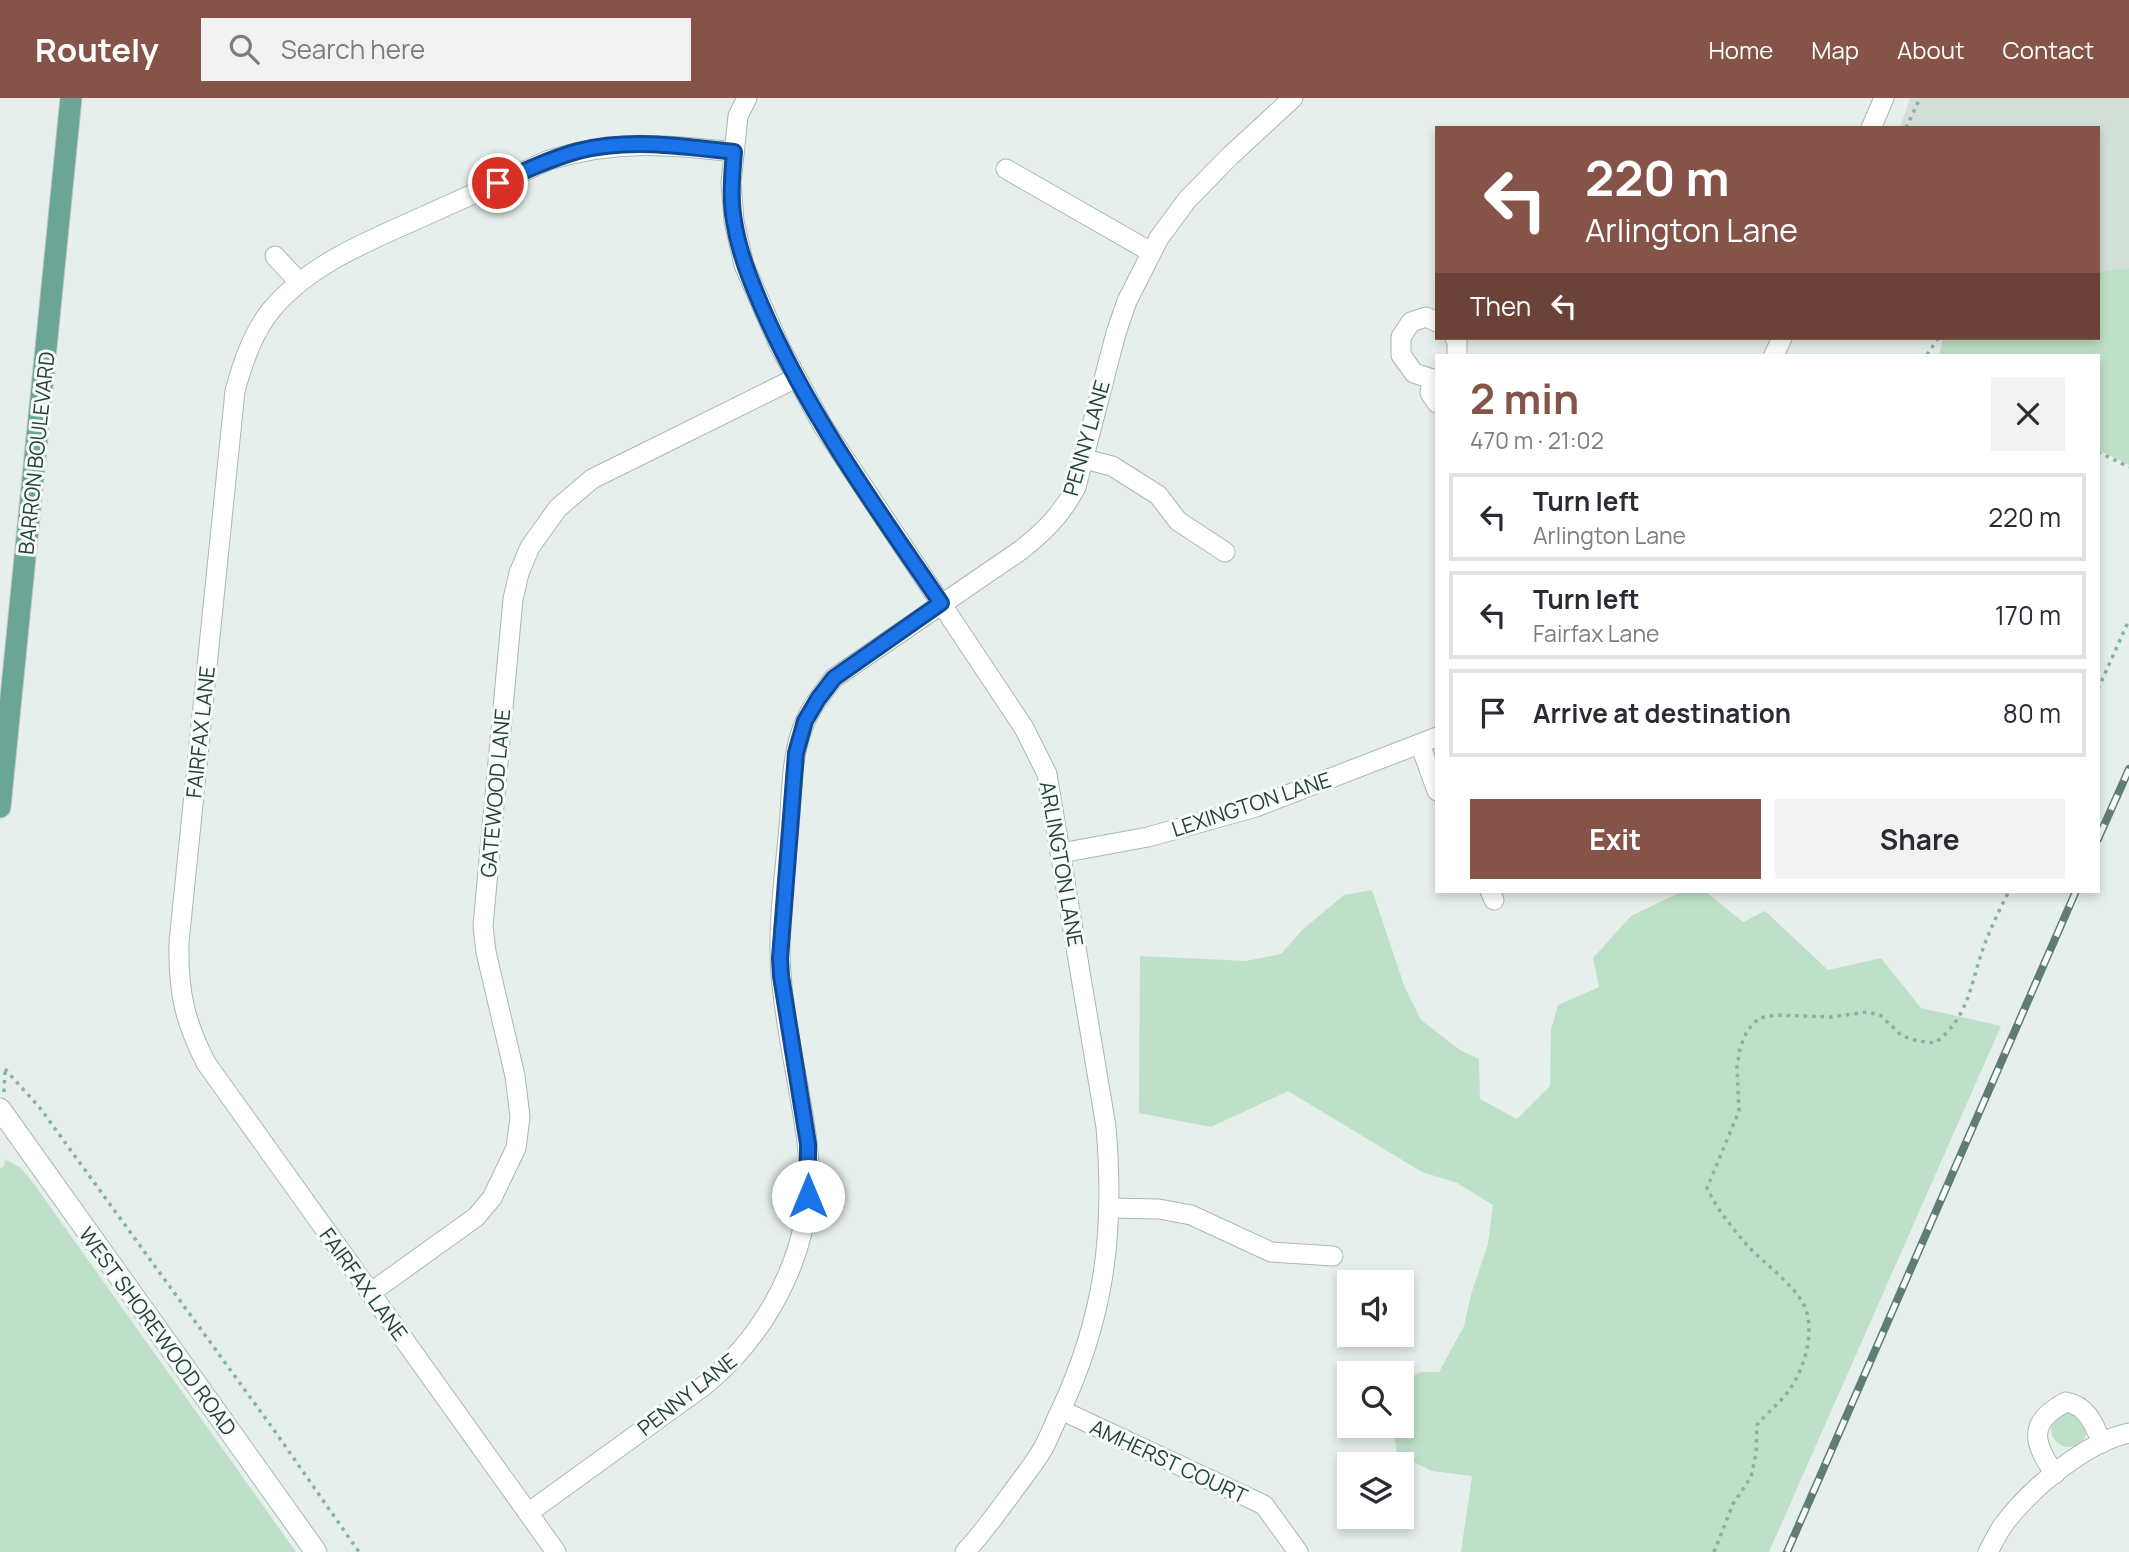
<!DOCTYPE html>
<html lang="en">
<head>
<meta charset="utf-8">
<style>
	:root { --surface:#fff; --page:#f2f2f3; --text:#2b2b33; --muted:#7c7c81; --line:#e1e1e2; --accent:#855347 }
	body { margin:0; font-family:Manrope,sans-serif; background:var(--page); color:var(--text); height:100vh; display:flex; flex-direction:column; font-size:26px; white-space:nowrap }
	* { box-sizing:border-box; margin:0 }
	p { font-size:23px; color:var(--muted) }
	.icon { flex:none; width:38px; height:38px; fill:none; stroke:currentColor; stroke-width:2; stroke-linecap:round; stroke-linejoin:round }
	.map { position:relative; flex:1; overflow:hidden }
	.details { position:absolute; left:1435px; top:256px; width:665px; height:539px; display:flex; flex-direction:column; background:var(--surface); border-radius:0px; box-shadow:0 4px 10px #0003 }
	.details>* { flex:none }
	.banner { position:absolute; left:1435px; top:28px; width:665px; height:214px; border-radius:0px; box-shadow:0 4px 10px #0003; background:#855347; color:#fff; overflow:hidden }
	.buttons { position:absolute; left:1337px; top:1172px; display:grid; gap:14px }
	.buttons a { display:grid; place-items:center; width:77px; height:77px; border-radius:0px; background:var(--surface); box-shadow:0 4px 10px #0003; font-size:35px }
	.pin { position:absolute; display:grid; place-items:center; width:60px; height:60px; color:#fff; margin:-30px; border:4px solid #fff; border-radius:50%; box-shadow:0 2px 7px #0007 }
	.me { position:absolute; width:77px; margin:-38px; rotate:0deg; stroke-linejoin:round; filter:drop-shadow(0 0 5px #0008) }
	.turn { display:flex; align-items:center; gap:24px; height:147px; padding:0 35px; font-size:32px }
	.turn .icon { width:91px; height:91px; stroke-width:2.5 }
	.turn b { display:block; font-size:49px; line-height:60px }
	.then { display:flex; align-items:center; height:66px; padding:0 35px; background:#0003; gap:14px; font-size:26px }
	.round { display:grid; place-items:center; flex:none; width:74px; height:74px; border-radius:0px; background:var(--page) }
	.headline { display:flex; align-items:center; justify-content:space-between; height:119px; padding:0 35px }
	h1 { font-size:42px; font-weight:700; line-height:52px; color:var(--accent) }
	.button { display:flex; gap:14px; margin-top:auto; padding:14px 35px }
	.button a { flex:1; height:80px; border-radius:0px; background:var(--accent); color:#fff; font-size:28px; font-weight:700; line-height:80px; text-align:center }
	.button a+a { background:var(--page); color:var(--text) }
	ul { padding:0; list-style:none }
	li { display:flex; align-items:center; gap:21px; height:88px; margin:0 14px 10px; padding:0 21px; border:4px solid var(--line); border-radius:0px }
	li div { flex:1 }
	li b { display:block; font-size:26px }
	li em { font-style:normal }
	header { display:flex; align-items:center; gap:42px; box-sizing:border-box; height:98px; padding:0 35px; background:var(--accent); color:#fff }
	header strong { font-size:33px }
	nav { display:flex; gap:38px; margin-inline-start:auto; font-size:24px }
	.search { width:490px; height:63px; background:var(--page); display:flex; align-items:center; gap:18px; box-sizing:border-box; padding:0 24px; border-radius:0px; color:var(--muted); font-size:26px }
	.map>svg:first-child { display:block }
	.built { fill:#d4dfda }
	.green { fill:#bfe0c8 }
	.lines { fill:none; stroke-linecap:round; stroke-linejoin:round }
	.minor-casing { stroke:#a8b8b2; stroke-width:21 }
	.secondary-casing { stroke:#a4bbb3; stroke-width:23 }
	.primary-casing { stroke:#c2cac8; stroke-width:23 }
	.path { stroke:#86b3a5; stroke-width:3.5; stroke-dasharray:3.5 5; stroke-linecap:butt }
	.minor { stroke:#fff; stroke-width:19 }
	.secondary { stroke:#fff; stroke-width:21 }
	.primary { stroke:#6aa596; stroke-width:21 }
	.rail-casing { stroke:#5f7d75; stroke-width:8 }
	.rail { stroke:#f7fbf9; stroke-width:5; stroke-dasharray:16; stroke-linecap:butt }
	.route-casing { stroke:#114b97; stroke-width:18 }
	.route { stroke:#1a73e8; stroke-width:12 }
	.labels { text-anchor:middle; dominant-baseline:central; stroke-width:6; stroke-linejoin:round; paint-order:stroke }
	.street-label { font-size:21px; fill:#24423a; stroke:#f7fbf9 }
</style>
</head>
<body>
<header>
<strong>Routely</strong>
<div class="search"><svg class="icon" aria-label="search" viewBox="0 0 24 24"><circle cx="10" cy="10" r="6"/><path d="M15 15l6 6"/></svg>Search here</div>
<nav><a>Home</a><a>Map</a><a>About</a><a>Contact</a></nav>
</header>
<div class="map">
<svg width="2129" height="1454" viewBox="0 0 2129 1454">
	<rect width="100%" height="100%" fill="#e6efeb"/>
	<polygon class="built" points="1910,0 2129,0 2129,170 2098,173 2098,30 1900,30"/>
	<g class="green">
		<polygon points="2129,170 2129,367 2098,352 2098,257 1939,257 1943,240 2098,240 2098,173"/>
		<polygon points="1372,792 1405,890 1421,922 1460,952 1479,961 1480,1001 1517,1021 1550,988 1551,932 1558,907 1599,889 1593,860 1631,818 1683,793 1705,793 1743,824 1765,813 1828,872 1881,860 1921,910 2001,928 1769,1454 1461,1454 1472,1378 1432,1373 1397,1356 1393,1328 1402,1328 1402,1285 1420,1274 1439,1274 1464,1228 1472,1193 1488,1146 1493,1107 1457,1085 1422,1074 1288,993 1211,1029 1139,1015 1140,858 1246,863 1281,856 1303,831 1344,797"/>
		<polygon points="5,1061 21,1070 34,1086 296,1454 0,1454 0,1071 4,1068"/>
		<circle cx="2069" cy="1331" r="18"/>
	</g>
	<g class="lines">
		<g class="minor-casing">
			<g id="minor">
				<path d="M 747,0 L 738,18 L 731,85 L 734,123 L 744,167 L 780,249 L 823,328 L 1024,630 L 1047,676 L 1106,1029 C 1115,1134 1105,1218 1060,1314 C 1053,1328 1048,1344 1039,1357 C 1031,1370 1020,1383 1011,1396 C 996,1416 982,1436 965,1454"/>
				<polyline points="1871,30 1884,0"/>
				<polyline points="1006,71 1151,154"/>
				<polyline points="275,158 299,184"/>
				<polyline points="1455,240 1457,242 1457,257"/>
				<polyline points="1774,257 1782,240"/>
				<polyline points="1432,281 1414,275 1401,257 1401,239 1411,224 1426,219 1437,224"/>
				<polyline points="1432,281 1430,295 1437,305"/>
				<polyline points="1084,361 1112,368 1158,397 1178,423 1225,454"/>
				<polyline points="1420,646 1437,693"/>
				<polyline points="1061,755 1148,739 1256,709 1437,639"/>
				<polyline points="1490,793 1494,802"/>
				<polyline points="1109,1110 1159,1111 1191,1117 1271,1154 1333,1158"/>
				<polyline points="370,1195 476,1119 492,1100 516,1050 520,1019 515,978 486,854 483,828 513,501 519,475 530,449 558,410 592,381 796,280"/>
				<polyline points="1061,1312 1264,1407 1298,1454"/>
				<path d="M 2055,1376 C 2033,1345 2027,1324 2066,1304 C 2088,1308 2094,1327 2102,1345"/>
				<path d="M 528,1415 L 705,1287 C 776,1228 819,1137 807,1044 C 800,988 785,932 781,876 C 777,827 785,777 789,728 C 792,693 791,656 805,624 C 812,607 824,593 834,580 L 1021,452 C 1045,433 1062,416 1076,389 L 1116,235 L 1127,203 L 1159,140 L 1187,102 L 1230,58 L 1293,0"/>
				<path d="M 556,1454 L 206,965 C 184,922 178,892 179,844 L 235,293 C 243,264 253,234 272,211 C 311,165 369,143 422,119 C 464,100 506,81 549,62 C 616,42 666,46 734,54"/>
				<path d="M 1988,1454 C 1993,1445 1998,1434 2004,1426 C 2030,1391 2086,1344 2129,1335"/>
			</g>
		</g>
		<g class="secondary-casing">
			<polyline id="secondary" points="0,1011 316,1454"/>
		</g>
		<g class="primary-casing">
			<polyline id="primary" points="0,709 71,0"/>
		</g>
		<g class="path">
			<polyline points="1906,30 1920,0"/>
			<polyline points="1927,257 1938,240"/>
			<polyline points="2098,354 2129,369"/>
			<polyline points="2098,591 2129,522"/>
			<polyline points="5,971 40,1010 274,1332 359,1454"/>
			<polyline points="4,994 5,973"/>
			<path d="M 1714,1454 L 1733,1406 L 1751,1379 L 1756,1356 L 1757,1327 C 1767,1315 1781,1304 1790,1291 C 1804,1270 1813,1241 1807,1215 C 1801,1191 1763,1165 1747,1147 C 1732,1130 1717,1111 1707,1090 L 1739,1013 L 1737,969 L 1740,950 L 1747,933 L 1759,920 L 1776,917 L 1831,919 L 1867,914 L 1880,917 L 1902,938 L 1918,943 L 1935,945 C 1970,918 1970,886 1984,848 C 1991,829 2000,811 2009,793"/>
		</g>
		<use href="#minor" class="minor"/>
		<use href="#secondary" class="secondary"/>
		<use href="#primary" class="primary"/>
		<g class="rail-casing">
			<g id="rail">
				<polyline points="2098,741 2129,671"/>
				<polyline points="1787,1454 2076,793"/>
			</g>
		</g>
		<use href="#rail" class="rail"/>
	</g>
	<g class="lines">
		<g class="route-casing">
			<path id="route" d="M 498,85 C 524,73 550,61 578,53 C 629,40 683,48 734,54 C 732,77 730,100 734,123 C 739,155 751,184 764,214 C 810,319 877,411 941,505 L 834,580 L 818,601 L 805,623 L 796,655 L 780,860 L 781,878 L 808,1046 L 808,1098"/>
		</g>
		<use href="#route" class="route"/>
	</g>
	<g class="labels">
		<g class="street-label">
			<text transform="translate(1086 340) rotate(-74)">PENNY LANE</text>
			<text transform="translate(36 355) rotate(-84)">BARRON BOULEVARD</text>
			<text transform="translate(200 634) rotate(-84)">FAIRFAX LANE</text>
			<text transform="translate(495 695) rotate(-85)">GATEWOOD LANE</text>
			<text transform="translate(1251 706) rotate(-18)">LEXINGTON LANE</text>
			<text transform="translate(1062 766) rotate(80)">ARLINGTON LANE</text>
			<text transform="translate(364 1186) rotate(54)">FAIRFAX LANE</text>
			<text transform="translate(158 1233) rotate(54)">WEST SHOREWOOD ROAD</text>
			<text transform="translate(687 1296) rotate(-38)">PENNY LANE</text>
			<text transform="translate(1169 1363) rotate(25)">AMHERST COURT</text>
		</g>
	</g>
</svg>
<div class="buttons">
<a><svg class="icon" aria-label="sound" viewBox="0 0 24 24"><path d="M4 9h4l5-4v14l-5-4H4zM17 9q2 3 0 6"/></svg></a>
<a><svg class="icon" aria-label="search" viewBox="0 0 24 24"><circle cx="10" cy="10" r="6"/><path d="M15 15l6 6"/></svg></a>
<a><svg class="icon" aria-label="layers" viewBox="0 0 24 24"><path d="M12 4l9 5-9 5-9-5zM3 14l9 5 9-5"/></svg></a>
</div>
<div class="pin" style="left:498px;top:85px;background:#d93025"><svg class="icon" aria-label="arrive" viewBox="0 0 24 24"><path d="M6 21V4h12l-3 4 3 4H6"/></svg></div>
<svg class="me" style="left:808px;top:1098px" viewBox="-20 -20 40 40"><circle r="19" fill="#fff"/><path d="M0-13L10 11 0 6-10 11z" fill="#1a73e8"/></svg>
<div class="banner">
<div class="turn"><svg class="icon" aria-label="left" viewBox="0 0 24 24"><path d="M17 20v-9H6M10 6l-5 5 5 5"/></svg><div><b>220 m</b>Arlington Lane</div></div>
<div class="then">Then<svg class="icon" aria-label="left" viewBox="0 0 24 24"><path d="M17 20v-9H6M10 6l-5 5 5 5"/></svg></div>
</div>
<section class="details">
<div class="headline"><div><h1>2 min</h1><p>470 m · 21:02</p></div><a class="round"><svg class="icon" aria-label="close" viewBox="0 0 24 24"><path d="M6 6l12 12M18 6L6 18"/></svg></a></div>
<ul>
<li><svg class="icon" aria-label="left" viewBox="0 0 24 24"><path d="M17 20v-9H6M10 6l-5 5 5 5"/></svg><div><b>Turn left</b><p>Arlington Lane</p></div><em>220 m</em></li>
<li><svg class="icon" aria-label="left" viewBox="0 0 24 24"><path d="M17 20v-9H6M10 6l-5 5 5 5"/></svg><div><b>Turn left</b><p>Fairfax Lane</p></div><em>170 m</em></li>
<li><svg class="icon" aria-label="arrive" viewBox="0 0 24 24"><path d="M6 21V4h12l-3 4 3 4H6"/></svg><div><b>Arrive at destination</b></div><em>80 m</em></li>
</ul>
<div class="button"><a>Exit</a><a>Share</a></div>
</section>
</div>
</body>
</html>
